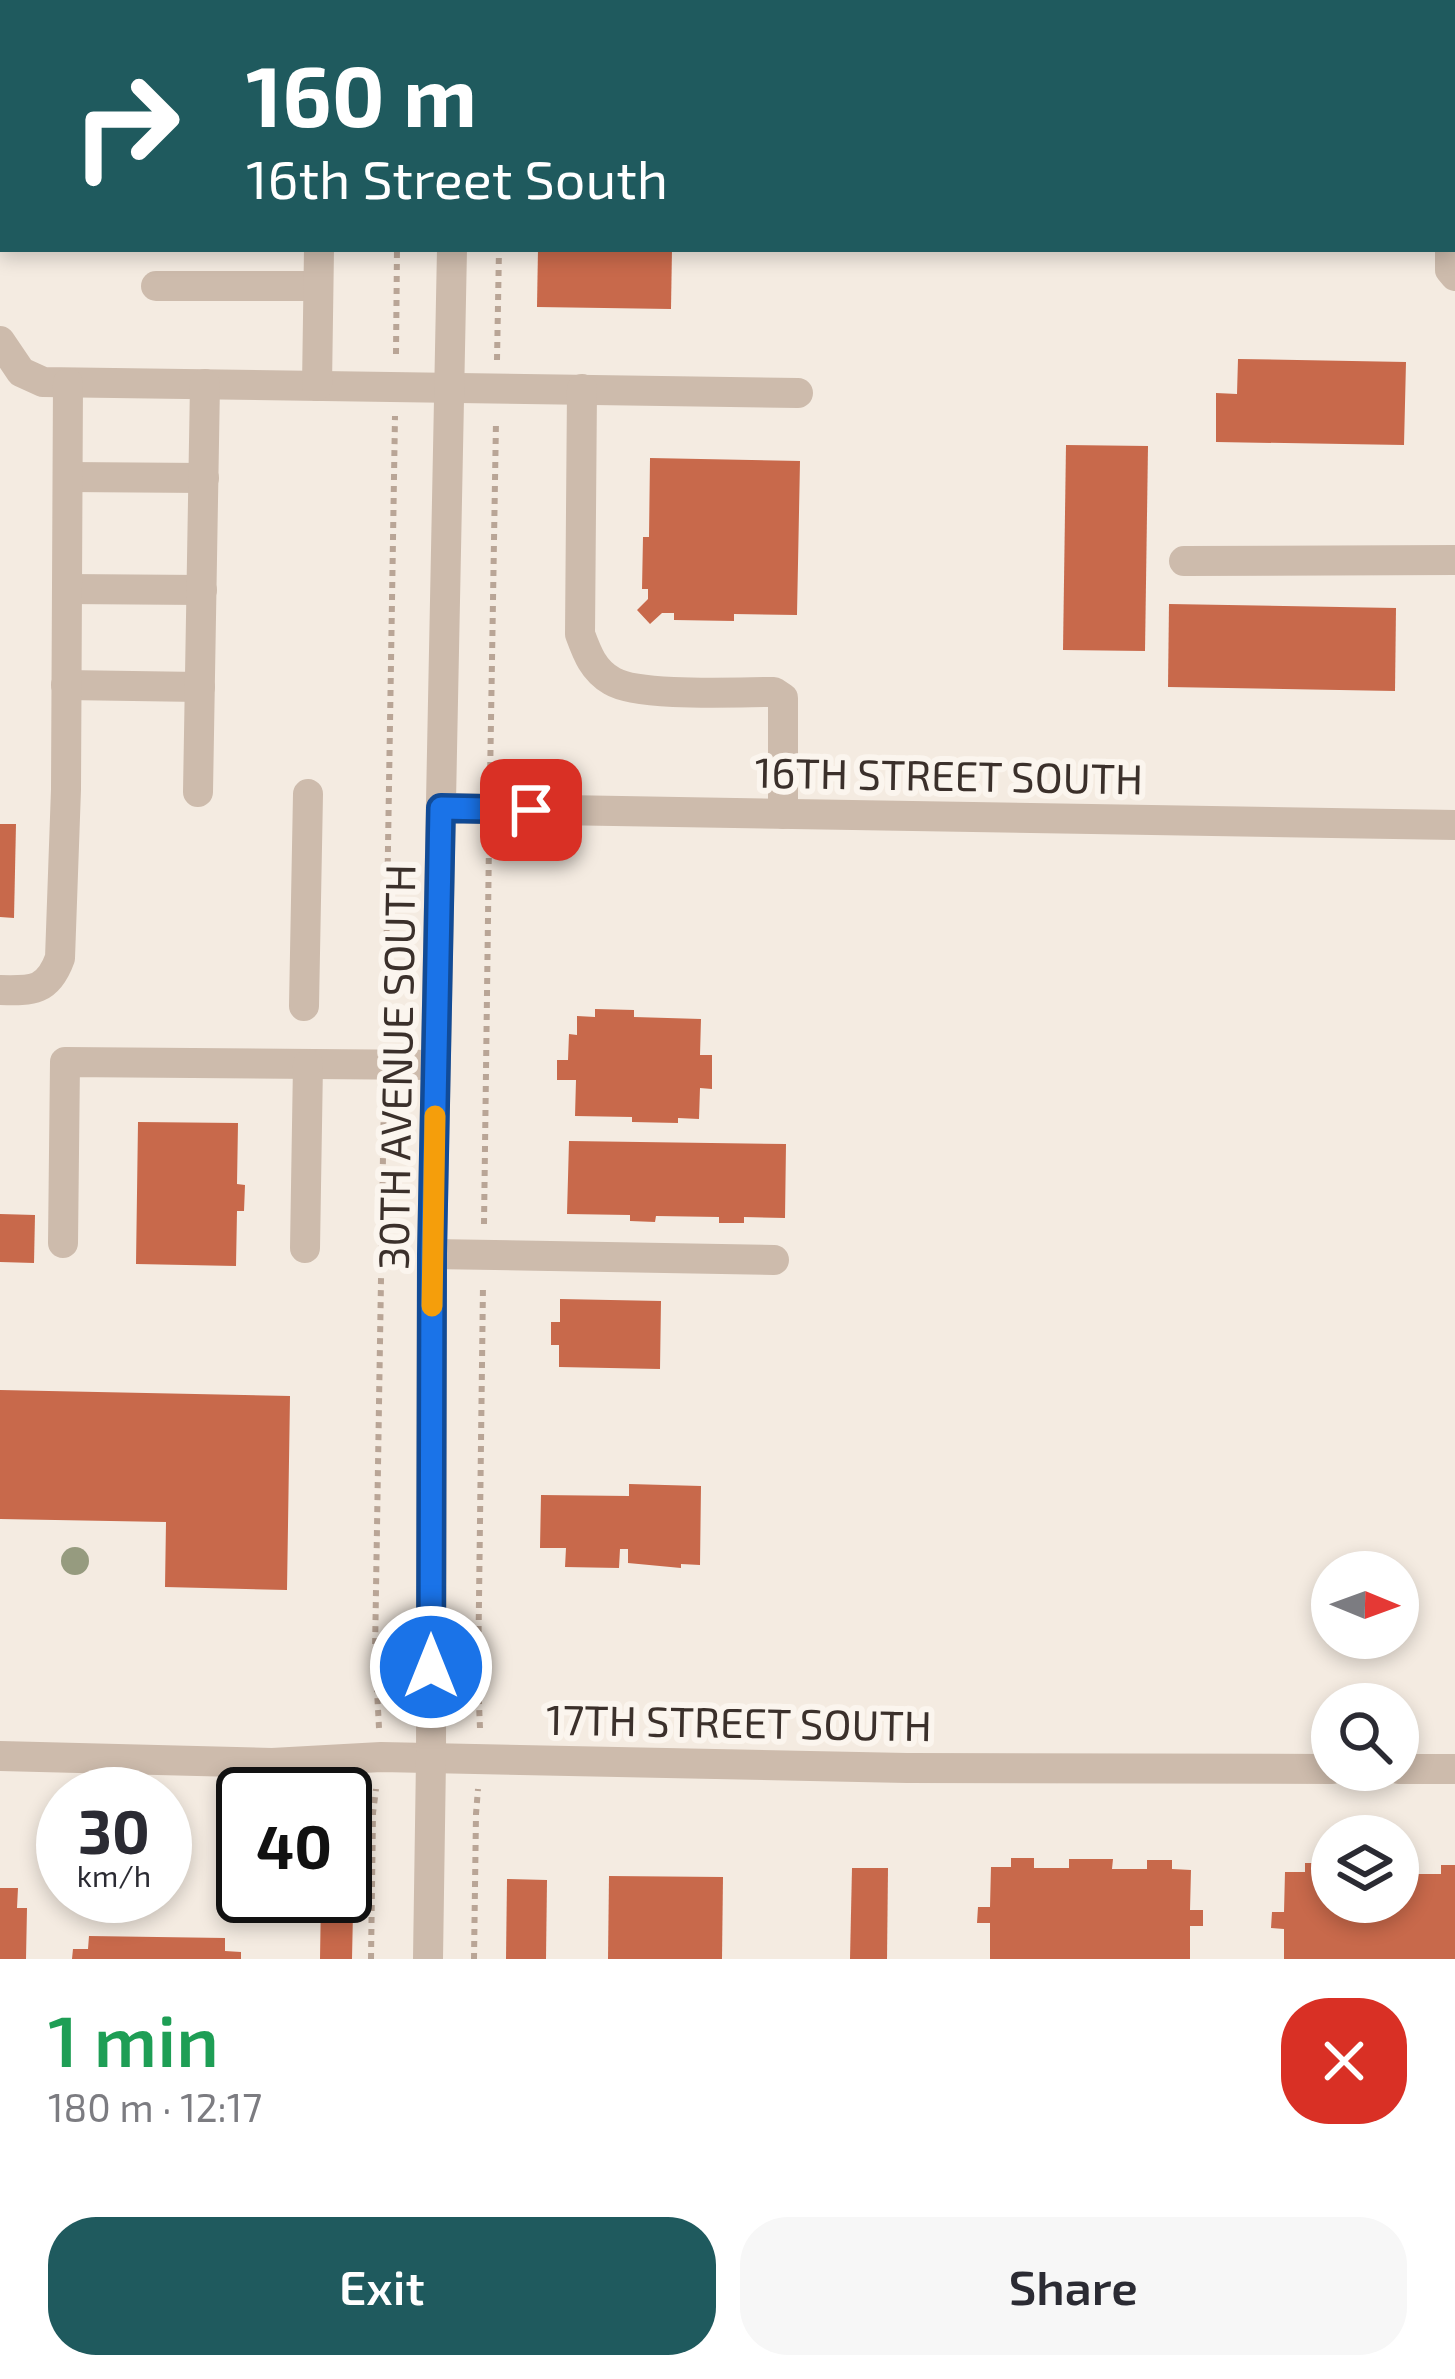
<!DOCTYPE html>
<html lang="en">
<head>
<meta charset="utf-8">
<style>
	:root { --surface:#fff; --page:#f7f7f7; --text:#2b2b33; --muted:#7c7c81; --accent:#1f5a5e }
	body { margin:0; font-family:"Exo 2",sans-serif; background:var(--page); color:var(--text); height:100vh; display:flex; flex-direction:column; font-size:45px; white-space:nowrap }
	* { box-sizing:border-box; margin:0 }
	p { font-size:39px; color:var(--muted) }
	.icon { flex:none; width:66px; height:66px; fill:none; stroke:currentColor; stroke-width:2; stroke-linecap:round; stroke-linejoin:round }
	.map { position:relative; height:1959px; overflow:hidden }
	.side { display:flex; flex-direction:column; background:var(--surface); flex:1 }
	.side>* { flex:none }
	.banner { position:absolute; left:0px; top:0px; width:1455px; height:252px; box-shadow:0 6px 18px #0003; background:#1f5a5e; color:#fff; overflow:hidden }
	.needle { width:78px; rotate:91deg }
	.buttons { position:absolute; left:1311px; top:1551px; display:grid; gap:24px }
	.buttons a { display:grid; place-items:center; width:108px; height:108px; border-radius:50%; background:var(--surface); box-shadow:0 6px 18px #0003; font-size:60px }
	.speed { position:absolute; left:36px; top:1767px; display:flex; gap:24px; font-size:60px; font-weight:700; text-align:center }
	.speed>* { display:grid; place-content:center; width:156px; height:156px; border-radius:50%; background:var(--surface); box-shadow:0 6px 18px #0003; line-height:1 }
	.speed small { font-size:30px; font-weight:400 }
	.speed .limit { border:6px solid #111; border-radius:18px; background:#fff; color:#111 }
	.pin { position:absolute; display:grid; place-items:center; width:102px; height:102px; color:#fff; margin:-51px; border-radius:24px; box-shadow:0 6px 18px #0006 }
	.me { position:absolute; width:132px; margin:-66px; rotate:0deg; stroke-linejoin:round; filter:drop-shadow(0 0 9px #0008) }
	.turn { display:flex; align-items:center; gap:42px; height:252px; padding:0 48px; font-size:54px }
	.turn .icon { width:156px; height:156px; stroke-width:2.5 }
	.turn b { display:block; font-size:84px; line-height:102px }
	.round { display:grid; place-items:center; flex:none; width:126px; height:126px; border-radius:48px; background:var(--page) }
	.summary { display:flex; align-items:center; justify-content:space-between; height:204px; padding:0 48px }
	h1 { font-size:72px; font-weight:600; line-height:90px; color:#1e9e55 }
	.button { display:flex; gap:24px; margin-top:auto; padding:24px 48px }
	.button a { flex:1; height:138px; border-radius:48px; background:var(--accent); color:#fff; font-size:48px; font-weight:600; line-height:138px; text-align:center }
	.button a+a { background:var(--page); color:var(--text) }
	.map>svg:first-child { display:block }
	.building { fill:#c8694b }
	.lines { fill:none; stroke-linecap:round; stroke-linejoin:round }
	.path { stroke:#b9a596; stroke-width:6; stroke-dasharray:6 6; stroke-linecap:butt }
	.minor { stroke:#cdbbac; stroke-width:30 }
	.tree { fill:#969b7f }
	.route-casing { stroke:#114b97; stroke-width:30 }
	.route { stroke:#1a73e8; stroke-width:21 }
	.slow { stroke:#f59e0b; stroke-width:21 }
	.labels { text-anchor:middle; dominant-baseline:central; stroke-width:12; stroke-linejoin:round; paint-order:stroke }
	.street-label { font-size:42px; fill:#3b302b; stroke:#fbf5ee }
</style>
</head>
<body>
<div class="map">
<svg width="1455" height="1959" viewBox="0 0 1455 1959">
	<rect width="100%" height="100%" fill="#f4ebe1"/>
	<g class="building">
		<polygon points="538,249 672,249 671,309 537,307"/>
		<polygon points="1238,359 1406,362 1404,445 1216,442 1216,393 1237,394"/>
		<polygon points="1066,445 1148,446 1145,651 1063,650"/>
		<polygon points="650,458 800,461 797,615 734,614 734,621 674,620 674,613 662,613 650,624 637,610 648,599 648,589 642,589 643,537 649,537"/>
		<polygon points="1169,604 1396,608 1395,691 1168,687"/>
		<polygon points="0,824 16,824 14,918 0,917"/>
		<polygon points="595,1009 634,1010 634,1017 701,1019 700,1055 712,1055 712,1089 700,1088 699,1119 678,1118 678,1123 632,1122 632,1117 575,1116 576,1080 557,1080 557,1060 568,1060 569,1034 577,1035 577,1016 595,1017"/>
		<polygon points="138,1122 238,1123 237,1184 245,1185 244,1211 237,1211 236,1266 136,1264"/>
		<polygon points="569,1141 786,1144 785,1218 744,1217 744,1223 719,1223 719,1217 656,1216 655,1222 630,1221 630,1215 567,1214"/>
		<polygon points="0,1214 35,1215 34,1263 0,1262"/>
		<polygon points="560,1299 661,1301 660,1369 559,1367 559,1345 551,1345 551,1322 560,1322"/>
		<polygon points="0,1390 290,1396 287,1590 165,1587 166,1522 0,1519"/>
		<polygon points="629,1484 701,1486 700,1565 681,1564 681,1568 628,1563 628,1549 620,1549 619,1568 565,1567 566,1548 540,1548 541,1495 629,1496"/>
		<polygon points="1011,1858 1034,1858 1034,1868 1069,1868 1069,1859 1113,1859 1112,1869 1147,1869 1147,1860 1172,1860 1172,1869 1191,1870 1190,1910 1203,1910 1203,1926 1190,1926 1190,1959 990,1959 990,1923 977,1923 978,1907 990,1907 991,1867 1011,1867"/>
		<polygon points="1305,1863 1328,1863 1328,1872 1332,1872 1332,1902 1398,1902 1398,1864 1407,1864 1407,1874 1441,1874 1441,1865 1455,1865 1455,1959 1284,1959 1284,1929 1271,1928 1272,1912 1284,1912 1285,1872 1305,1872"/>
		<polygon points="345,1864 354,1864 352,1959 320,1959 321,1896 345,1896"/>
		<polygon points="852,1868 888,1868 887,1959 850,1959"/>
		<polygon points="609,1876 723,1877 722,1959 608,1959"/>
		<polygon points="507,1879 547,1880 546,1959 506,1959"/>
		<polygon points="0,1888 18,1888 17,1908 27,1908 26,1959 0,1959"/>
		<polygon points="89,1936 225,1938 225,1951 241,1952 241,1959 72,1959 73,1949 88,1949"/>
	</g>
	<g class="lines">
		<g class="path">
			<polyline points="400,3 400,0"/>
			<polyline points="503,3 503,0"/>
			<polyline points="396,354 397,249"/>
			<polyline points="497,360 499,249"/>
			<polyline points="490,780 496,421"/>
			<polyline points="385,1032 395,416"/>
			<polyline points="484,1224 489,841"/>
			<polyline points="379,1728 375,1652 384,1094"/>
			<polyline points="480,1728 478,1679 483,1285"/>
			<polyline points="371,1959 373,1813 376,1789"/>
			<polyline points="474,1959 476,1814 478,1789"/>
		</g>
		<g class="minor">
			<polyline points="35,0 35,3"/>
			<polyline points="1373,0 1396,3"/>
			<polyline points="322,3 322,0"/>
			<polyline points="457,3 457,0"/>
			<polyline points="0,103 3,103"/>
			<polyline points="1450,249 1450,270 1455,276"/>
			<polyline points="156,286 318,286"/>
			<polyline points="0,341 21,372 43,382 798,393"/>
			<polyline points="317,386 319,249"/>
			<path d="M 582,389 L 580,634 C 587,653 593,670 612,681 C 638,697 738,692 774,692 L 783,698 L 783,814"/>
			<polyline points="68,477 204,478"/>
			<polyline points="1184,561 1455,560"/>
			<polyline points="67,589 202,590"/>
			<polyline points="66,685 200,687"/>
			<polyline points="198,792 205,384"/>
			<polyline points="441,808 1455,825"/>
			<path d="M 0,990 C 33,991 48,991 60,958 L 66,789 L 68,383"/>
			<polyline points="304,1006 308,794"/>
			<polyline points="63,1243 65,1062 436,1065"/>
			<polyline points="305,1248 308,1064"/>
			<polyline points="432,1254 774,1260"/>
			<polyline points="0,1756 272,1763 381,1757 907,1768 1332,1769"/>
			<polyline points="1398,1769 1455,1769"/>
			<polyline points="428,1959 431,1759 432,1254 452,249"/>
		</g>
	</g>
	<circle class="tree" cx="75" cy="1561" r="14"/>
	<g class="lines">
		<g class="route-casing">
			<polyline id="route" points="431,1667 432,1254 441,808 531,810"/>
		</g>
		<use href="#route" class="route"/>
		<polyline class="slow" points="432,1306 435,1116"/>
	</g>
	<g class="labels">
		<g class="street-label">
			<text transform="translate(949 774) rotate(1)">16TH STREET SOUTH</text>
			<text transform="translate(395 1067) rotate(-89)">30TH AVENUE SOUTH</text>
			<text transform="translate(739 1721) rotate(1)">17TH STREET SOUTH</text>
		</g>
	</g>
</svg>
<div class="buttons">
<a><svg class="needle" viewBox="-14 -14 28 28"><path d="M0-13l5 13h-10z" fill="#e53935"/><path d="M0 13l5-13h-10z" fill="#7c7c81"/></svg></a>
<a><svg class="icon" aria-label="search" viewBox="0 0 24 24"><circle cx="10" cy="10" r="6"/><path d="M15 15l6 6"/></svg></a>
<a><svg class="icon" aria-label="layers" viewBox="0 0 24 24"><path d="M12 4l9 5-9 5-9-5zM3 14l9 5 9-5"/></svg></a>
</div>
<div class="speed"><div>30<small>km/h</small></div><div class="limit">40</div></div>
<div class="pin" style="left:531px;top:810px;background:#d93025"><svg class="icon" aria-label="arrive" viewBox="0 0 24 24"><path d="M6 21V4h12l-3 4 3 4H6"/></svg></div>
<svg class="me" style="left:431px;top:1667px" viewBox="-20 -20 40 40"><circle r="17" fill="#1a73e8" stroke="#fff" stroke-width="3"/><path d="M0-11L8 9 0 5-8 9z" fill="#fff"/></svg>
<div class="banner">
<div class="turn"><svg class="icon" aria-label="right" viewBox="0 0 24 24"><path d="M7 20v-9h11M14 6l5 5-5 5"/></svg><div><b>160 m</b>16th Street South</div></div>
</div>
</div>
<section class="side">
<div class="summary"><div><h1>1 min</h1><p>180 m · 12:17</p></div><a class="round" style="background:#d93025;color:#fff"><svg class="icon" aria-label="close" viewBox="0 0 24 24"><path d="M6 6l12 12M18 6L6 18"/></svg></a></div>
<div class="button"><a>Exit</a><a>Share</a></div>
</section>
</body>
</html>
